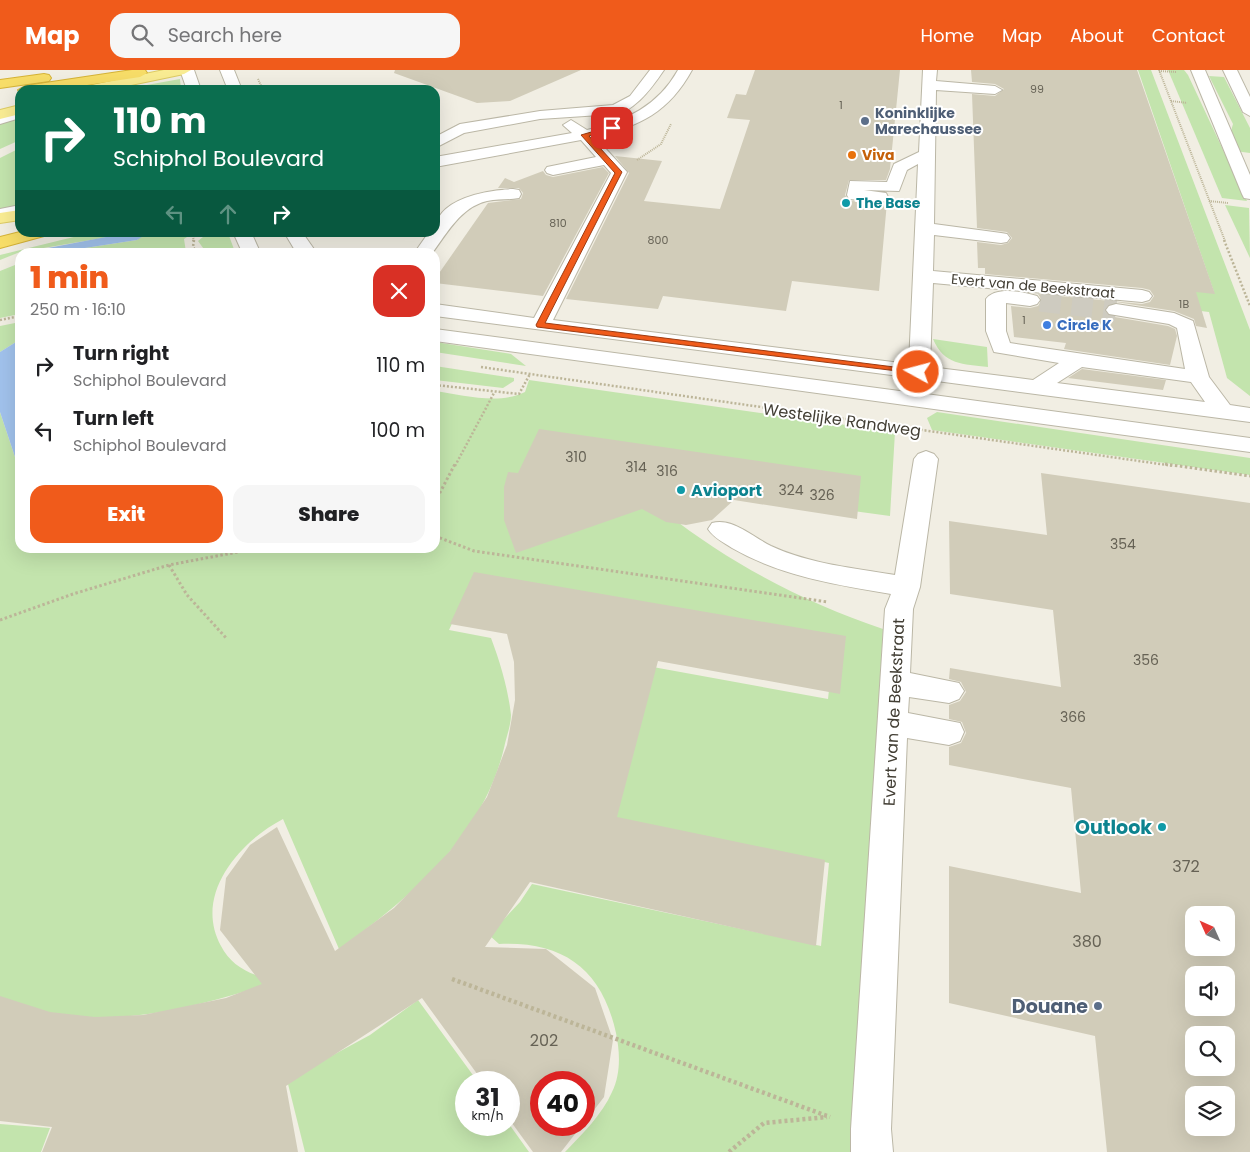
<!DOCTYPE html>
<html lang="en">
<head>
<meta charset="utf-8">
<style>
	:root { --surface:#fff; --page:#f6f6f6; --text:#202124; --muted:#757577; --accent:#f05b1b }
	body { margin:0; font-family:Poppins,sans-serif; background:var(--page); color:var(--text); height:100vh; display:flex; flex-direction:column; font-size:19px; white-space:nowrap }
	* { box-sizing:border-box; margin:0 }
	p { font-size:16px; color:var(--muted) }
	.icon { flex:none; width:28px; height:28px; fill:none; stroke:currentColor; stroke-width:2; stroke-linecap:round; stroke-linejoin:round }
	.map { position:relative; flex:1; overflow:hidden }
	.panel { position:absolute; left:15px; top:178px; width:425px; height:305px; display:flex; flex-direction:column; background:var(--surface); border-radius:15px; box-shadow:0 5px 20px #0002 }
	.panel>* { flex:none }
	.hud { position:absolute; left:15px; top:15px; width:425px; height:152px; border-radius:15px; box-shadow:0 5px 20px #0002; background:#0b6e4f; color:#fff; overflow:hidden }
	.needle { width:32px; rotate:315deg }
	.tools { position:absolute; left:1185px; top:836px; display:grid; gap:10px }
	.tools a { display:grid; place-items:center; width:50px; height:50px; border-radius:10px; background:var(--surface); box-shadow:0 5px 20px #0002; font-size:25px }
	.speed { position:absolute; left:455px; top:1001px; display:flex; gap:10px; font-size:25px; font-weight:700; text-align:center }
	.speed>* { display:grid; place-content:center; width:65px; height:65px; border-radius:50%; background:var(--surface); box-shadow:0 5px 20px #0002; line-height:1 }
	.speed small { font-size:12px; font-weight:400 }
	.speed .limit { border:8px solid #d22; background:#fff; color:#111 }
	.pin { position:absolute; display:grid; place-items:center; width:42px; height:42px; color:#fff; margin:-21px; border-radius:10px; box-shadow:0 2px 8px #0006 }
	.me { position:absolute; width:55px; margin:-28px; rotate:277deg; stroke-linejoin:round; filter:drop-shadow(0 0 4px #0008) }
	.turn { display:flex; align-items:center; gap:18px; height:105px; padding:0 15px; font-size:22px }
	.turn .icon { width:65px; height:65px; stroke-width:2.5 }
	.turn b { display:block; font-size:35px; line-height:42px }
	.lanes { display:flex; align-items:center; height:48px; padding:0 15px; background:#0003; justify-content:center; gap:25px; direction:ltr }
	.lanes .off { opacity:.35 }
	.round { display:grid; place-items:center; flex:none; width:52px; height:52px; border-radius:15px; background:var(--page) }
	.overview { display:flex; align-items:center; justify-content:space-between; height:85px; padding:0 15px }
	h1 { font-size:30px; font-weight:800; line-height:38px; color:var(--accent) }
	.action { display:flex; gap:10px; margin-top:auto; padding:10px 15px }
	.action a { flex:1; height:58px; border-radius:15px; background:var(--accent); color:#fff; font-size:20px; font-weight:800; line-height:58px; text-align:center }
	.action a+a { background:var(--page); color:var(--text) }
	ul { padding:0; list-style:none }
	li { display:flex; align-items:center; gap:15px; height:65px; padding:0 15px }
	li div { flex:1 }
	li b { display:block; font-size:19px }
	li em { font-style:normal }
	header { display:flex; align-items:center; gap:30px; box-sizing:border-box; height:70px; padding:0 25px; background:var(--accent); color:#fff }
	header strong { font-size:24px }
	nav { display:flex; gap:28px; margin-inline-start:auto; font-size:18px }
	.search { width:350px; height:45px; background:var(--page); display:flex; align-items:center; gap:12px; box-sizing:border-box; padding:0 18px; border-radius:15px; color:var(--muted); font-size:19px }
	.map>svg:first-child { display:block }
	.green { fill:#c3e4ad }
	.water { fill:#a1c2ec }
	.building { fill:#d1ccb9; fill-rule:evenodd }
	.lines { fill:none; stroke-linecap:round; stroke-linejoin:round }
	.minor-tunnel { stroke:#cecbc0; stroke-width:21; stroke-dasharray:21 11; stroke-linecap:butt }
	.minor-casing { stroke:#bbb7a6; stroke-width:2 }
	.major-casing { stroke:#ddcb64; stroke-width:2 }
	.highway-casing { stroke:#d5b338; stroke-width:2 }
	.path-far3 { stroke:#bcb598; stroke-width:2; stroke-dasharray:1 1; stroke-linecap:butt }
	.path-far2 { stroke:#bcb598; stroke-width:2.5; stroke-dasharray:2 2; stroke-linecap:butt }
	.path-far1 { stroke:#bcb598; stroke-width:3; stroke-dasharray:2.5 2.5; stroke-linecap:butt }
	.path { stroke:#bcb598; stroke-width:4.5; stroke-dasharray:3 3; stroke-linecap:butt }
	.minor { fill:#fff; fill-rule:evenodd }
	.major { fill:#f9ec93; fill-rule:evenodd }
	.highway { fill:#f7dd68; fill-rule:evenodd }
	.route { fill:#f05b1b; stroke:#9c3b12 }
	.service-dot { fill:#5c6f8a; stroke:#fff; stroke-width:2 }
	.food-dot { fill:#e8710a; stroke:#fff; stroke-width:2 }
	.culture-dot { fill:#0f9aa8; stroke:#fff; stroke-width:2 }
	.shop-dot { fill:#3f7fe0; stroke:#fff; stroke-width:2 }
	.labels { text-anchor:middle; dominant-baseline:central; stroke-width:4; stroke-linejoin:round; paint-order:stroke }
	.far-number-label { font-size:11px; fill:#666255 }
	.far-service-label { font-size:14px; font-weight:bold; fill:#4e5e75; stroke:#fff; text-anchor:start }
	.far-food-label { font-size:14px; font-weight:bold; fill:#c56008; stroke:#fff; text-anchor:start }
	.far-culture-label { font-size:14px; font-weight:bold; fill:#0d838f; stroke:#fff; text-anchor:start }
	.far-street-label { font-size:14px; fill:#423e34; stroke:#fff }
	.far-shop-label { font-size:14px; font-weight:bold; fill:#366cbe; stroke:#fff; text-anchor:start }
	.number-label { font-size:14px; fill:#666255 }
	.street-label { font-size:16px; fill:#423e34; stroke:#fff }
	.culture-label { font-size:16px; font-weight:bold; fill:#0d838f; stroke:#fff; text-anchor:start }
	.near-number-label { font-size:16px; fill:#666255 }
	.near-culture-label { font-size:19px; font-weight:bold; fill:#0d838f; stroke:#fff; text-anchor:end }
	.near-service-label { font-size:19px; font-weight:bold; fill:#4e5e75; stroke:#fff; text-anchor:end }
</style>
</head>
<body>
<header>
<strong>Map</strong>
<div class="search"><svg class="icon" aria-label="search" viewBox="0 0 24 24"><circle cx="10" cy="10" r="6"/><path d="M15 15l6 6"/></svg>Search here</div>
<nav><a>Home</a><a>Map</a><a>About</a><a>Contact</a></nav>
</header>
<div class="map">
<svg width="1250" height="1082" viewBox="0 0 1250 1082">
	<rect width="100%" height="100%" fill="#f1eee3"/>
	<g class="green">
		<polygon points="1138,0 1151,0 1250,260 1250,326 1227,308 1209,242 1159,236 1153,216 1214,222"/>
		<polygon points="1168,0 1184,0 1188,5 1247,131 1222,128"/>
		<polygon points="1209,6 1224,7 1250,58 1250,83 1235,81 1229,68 1233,54"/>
		<polygon points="180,9 181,20 119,20"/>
		<polygon points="20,46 20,70 0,79 0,53"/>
		<polygon points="20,78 20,138 0,142 0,88"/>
		<polygon points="1225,135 1249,138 1250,188"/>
		<polygon points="90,163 132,163 20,182 0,190 0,185"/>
		<polygon points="142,163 193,163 184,169 186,182 59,182 137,170 144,163"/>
		<polygon points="208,163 228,163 235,182 206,182 198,171"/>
		<polygon points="20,193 20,244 0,248 0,201"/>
		<polygon points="20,252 20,273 16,272 0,282 0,256"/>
		<path d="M 933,269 L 987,277 L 988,297 C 963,294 944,295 933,269 Z"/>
		<polygon points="435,272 511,284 526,296 435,282"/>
		<polygon points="435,296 514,308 514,311 503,318 435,310"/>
		<path d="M 529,310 L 895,362 L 890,446 L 721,423 L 666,443 C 731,494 805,533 883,559 L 852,1082 L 565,1082 C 582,1064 602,1045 612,1022 C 621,1004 620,982 616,963 C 602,899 563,871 499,874 L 489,865 L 520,832 L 532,814 L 821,876 L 829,793 L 576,741 L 620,591 L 828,629 L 833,583 L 468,519 L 449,560 L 491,568 C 500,592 508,618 511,645 C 511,655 506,668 504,678 C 483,767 409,829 339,879 L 283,749 C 239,772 193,825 221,876 C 228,890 241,900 256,905 C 264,908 274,908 282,909 C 209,934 121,959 43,942 C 29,939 14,932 0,927 L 0,342 L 20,402 L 20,478 L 435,478 L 435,321 C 463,325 499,335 525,322 Z"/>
		<polygon points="937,342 1250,388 1250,405 932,360 927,348"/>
		<polygon points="418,930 478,1012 466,1012 466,1055 509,1054 529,1082 305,1082 287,1010 370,965"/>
		<polygon points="0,1054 50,1058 41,1082 0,1082"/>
	</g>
	<g class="water">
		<polygon points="127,163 142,163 145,165 137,170 59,182 27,182"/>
		<polygon points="16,272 20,273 20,402 0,342 0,282"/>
	</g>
	<g class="building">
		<polygon points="395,0 581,0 510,31 477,33 394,3"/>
		<polygon points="755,0 900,0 890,99 886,110 849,110 845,125 849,131 887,132 879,221 792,211 786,241 663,226 658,239 566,229 629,103 615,86 662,91 644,131 720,139 750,50 727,48 736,24 746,25"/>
		<polygon points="971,0 1137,0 1215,224 1196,222 1207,258 1196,256 1194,249 1174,241 1116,232 1108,234 1104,240 1109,246 1168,256 1175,259 1177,266 1170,295 1064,279 1066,273 1014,267 1011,236 1030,238 1038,236 1042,230 1038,224 1142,234 1150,232 1154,226 1150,220 1142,218 985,204 985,198 978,198 977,172 1001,175 1008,173 1012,168 1007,162 977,158 972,24 995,26 1004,19 995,14 972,12"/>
		<polygon points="603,97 609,103 543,226 435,213 435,209 488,133 521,129 523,123 519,118 498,118 505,108 514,112 543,101 546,105 553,107"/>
		<polygon points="1082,299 1166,310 1163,320 1068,308"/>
		<polygon points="539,359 861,406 857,449 734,430 712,450 686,455 666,452 642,439 516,483 504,450 504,417 508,402 518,403"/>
		<path d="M 1041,403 L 1250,433 L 1250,1082 L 1107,1082 L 1095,966 L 949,933 L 949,796 L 1081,823 L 1071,718 L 949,695 L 949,677 L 961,673 L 966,663 L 962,652 L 949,649 L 949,635 L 960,631 L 966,622 L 961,612 L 949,609 L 950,598 L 1061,617 L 1053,540 L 950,524 L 949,451 L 1047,465 ZM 1194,845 L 1226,845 L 1226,878 L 1194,878 ZM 1194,905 L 1226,905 L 1226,938 L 1194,938 ZM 1194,965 L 1226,965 L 1226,998 L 1194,998 ZM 1194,1025 L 1226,1025 L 1226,1058 L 1194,1058 Z"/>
		<polygon points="474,502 846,566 840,624 658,591 617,747 825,790 816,876 530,812 485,877 546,879 595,918 613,970 604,1027 584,1053 584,1012 541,1012 541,1055 582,1055 561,1082 533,1082 509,1049 509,1012 483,1012 422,928 286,1016 298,1082 42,1082 52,1057 0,1051 0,926 50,942 95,947 143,945 226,928 262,914 220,860 226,808 250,775 277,757 335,881 394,838 450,781 487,727 507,675 515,630 514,592 507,564 450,554"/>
	</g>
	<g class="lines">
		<polyline class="minor-tunnel" points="1040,231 1116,240"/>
		<g class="minor-casing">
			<g id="minor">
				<polygon points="180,0 194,0 201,20 187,20"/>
				<polygon points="220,0 234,0 242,20 228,20"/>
				<path d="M 650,0 L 664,0 C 649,22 634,42 607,48 L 600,45 L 540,49 L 464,63 L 435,78 L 435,67 L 460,54 L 540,41 L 613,35 L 630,26 Z"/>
				<path d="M 678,0 L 692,0 C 669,42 640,56 595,67 L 627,102 L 553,250 L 909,294 L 918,94 L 907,100 L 899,121 L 864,120 L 886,123 L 888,127 L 886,131 L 880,132 L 849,129 L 847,125 L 850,111 L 887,112 L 894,94 L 919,82 L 923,0 L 937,0 L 936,11 L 995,16 L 1002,20 L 995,24 L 936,20 L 934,154 L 1001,163 L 1007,164 L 1010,168 L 1007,172 L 1001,173 L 934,165 L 933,201 L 1142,220 L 1149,222 L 1152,226 L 1149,230 L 1142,232 L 933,213 L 930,297 L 1033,310 L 1059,293 L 994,282 L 986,261 L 986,229 C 996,216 1023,222 1037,226 L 1040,230 L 1037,234 L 1030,236 L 1006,233 L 1006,261 L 1010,273 L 1185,299 L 1177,258 L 1169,254 L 1109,244 L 1106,240 L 1109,236 L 1116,234 L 1174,243 L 1193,251 L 1209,307 L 1230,335 L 1250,338 L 1250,352 L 929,310 L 926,324 L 1250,368 L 1250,382 L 435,271 L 435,259 L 907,322 L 907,307 L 435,246 L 435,234 L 534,248 L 611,103 L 604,95 L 553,105 L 547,103 L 545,100 L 547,97 L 596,87 L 581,70 L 435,97 L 435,87 L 572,63 L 563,55 L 571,50 L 587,60 C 626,51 658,36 678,0 ZM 1082,297 L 1191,312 L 1205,332 L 1057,313 Z"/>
				<polygon points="1191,0 1205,0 1250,105 1250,129 1244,128 1242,124"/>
				<polygon points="1223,0 1237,0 1250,27 1250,46 1243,42"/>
				<polygon points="20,39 20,48 0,54 0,45"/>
				<path d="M 513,119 L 519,120 L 521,124 L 519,128 C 508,130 498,129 487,131 C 461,137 447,163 433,182 L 415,182 L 429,162 L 435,162 C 435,128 488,120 513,119 Z"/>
				<polygon points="20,135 20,145 0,149 0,139"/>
				<polygon points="233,162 251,162 260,182 242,182"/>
				<polygon points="284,162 302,162 316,182 296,182"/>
				<path d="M 926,381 L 934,384 L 938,389 L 920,517 L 913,539 L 910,603 L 959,613 L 964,621 L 959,629 L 949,633 L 909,627 L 908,643 L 960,653 L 964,662 L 960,671 L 949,675 L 907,668 L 891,1059 L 893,1082 L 851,1082 L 851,1059 L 885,539 L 891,524 C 837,515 780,506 732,478 C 723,472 714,468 708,459 L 712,453 C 732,447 753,467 771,476 C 810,494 854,498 895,505 L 914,389 L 918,384 Z"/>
			</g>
		</g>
		<g class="major-casing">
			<g id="major">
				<polygon points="164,0 191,0 184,4 107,20 80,20 87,16"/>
				<polygon points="20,35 20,44 0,49 0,40"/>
				<polygon points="20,140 20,150 0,153 0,143"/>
			</g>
		</g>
		<g class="highway-casing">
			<g id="highway">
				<polygon points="132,0 145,0 147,3 140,7 54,20 20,20 20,23 18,20 25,16"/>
				<polygon points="44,4 49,5 51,8 49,11 0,18 0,10"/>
				<polygon points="20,162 47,162 44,166 0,178 0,167"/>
			</g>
		</g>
		<g class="path-far3">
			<polyline points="1159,0 1225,171"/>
			<polyline points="1159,1 1177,2"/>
			<polyline points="258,9 263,20"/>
			<polyline points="1171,31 1187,33"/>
			<polyline points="637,90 661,74 671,54"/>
			<polyline points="1209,131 1228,133"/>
			<polyline points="193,171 194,164 199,162"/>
		</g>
		<g class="path-far2">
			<polyline points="194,170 193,177 197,182"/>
			<polyline points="1224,170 1250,236"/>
			<polyline points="0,250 20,246"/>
			<polyline points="481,297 1174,396"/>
			<polyline points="435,315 519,324 530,304"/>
			<polyline points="455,396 494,323"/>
		</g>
		<g class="path-far1">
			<polyline points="1165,394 1250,406"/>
			<polyline points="435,432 455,394"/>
			<polyline points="435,466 474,481 828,532"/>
			<polyline points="169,495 187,525 227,569"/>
			<polyline points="0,550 73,524 169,495 259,478"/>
		</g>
		<g class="path">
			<polyline points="452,909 830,1047"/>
			<polyline points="729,1082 764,1053 827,1047"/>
		</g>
		<use href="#minor" class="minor"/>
		<use href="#major" class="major"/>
		<use href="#highway" class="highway"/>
	</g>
	<polygon class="route" points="612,56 614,59 589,66 622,102 545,253 918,300 922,300 922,304 537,257 536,255 615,103 581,65"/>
	<g class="service-dot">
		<circle cx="865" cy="51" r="5"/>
		<circle cx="1098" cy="936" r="5"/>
	</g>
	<circle class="food-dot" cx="852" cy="85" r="5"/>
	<g class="culture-dot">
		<circle cx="846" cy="133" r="5"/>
		<circle cx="681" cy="420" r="5"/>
		<circle cx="1162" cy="757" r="5"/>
	</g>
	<circle class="shop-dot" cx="1047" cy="255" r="5"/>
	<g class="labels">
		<g class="far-number-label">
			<text x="1037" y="19">99</text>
			<text x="841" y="35">1</text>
			<text x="558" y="153">810</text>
			<text x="658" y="170">800</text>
			<text x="1184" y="234">1B</text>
			<text x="1024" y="250">1</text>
		</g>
		<g class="far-service-label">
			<text x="875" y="43">Koninklijke<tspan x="875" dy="16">Marechaussee</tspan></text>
		</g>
		<g class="far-food-label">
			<text x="862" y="85">Viva</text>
		</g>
		<g class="far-culture-label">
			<text x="856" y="133">The Base</text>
		</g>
		<g class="far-street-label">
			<text transform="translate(1033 216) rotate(5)">Evert van de Beekstraat</text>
		</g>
		<g class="far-shop-label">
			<text x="1057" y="255">Circle K</text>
		</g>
		<g class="number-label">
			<text x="576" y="387">310</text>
			<text x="636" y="397">314</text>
			<text x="667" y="401">316</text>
			<text x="791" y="420">324</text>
			<text x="822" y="425">326</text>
			<text x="1123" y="474">354</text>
			<text x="1146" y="590">356</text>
			<text x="1073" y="647">366</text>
		</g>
		<g class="street-label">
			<text transform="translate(842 350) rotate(8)">Westelijke Randweg</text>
			<text transform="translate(894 642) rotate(-87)">Evert van de Beekstraat</text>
		</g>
		<g class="culture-label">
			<text x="691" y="420">Avioport</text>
		</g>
		<g class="near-number-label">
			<text x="1186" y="796">372</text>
			<text x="1087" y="871">380</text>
			<text x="544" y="970">202</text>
		</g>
		<g class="near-culture-label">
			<text x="1152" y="757">Outlook</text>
		</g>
		<g class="near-service-label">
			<text x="1088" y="936">Douane</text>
		</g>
	</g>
</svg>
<div class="tools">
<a><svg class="needle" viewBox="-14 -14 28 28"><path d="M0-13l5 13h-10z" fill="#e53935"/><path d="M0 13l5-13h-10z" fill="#757577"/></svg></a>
<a><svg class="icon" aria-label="sound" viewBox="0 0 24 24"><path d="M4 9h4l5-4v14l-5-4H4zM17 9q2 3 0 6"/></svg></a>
<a><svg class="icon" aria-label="search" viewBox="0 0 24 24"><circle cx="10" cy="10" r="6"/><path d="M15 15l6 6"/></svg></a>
<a><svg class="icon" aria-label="layers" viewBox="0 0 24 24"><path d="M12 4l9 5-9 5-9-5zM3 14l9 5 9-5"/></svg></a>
</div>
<div class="speed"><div>31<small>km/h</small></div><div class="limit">40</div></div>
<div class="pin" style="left:612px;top:58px;background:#d93025"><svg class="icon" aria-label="arrive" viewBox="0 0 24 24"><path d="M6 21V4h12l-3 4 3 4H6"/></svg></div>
<svg class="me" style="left:918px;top:302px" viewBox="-20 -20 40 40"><circle r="17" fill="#f05b1b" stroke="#fff" stroke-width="3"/><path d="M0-11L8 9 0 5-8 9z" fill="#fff"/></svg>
<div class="hud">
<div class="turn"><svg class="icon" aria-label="right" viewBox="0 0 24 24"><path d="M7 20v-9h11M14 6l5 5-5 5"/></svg><div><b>110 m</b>Schiphol Boulevard</div></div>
<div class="lanes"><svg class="icon off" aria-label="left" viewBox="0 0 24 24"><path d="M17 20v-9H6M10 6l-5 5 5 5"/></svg><svg class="icon off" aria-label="ahead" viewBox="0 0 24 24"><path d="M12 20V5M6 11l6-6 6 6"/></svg><svg class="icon" aria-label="right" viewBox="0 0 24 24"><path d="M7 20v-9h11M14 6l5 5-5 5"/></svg></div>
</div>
<section class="panel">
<div class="overview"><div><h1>1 min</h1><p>250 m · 16:10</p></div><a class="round" style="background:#d93025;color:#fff"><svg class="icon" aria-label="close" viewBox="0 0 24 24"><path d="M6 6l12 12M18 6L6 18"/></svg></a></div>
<ul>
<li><svg class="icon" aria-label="right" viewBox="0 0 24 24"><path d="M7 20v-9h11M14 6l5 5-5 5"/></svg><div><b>Turn right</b><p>Schiphol Boulevard</p></div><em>110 m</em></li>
<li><svg class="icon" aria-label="left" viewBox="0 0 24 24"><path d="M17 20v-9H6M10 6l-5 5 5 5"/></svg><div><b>Turn left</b><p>Schiphol Boulevard</p></div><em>100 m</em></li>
</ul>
<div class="action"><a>Exit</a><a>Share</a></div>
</section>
</div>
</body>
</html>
